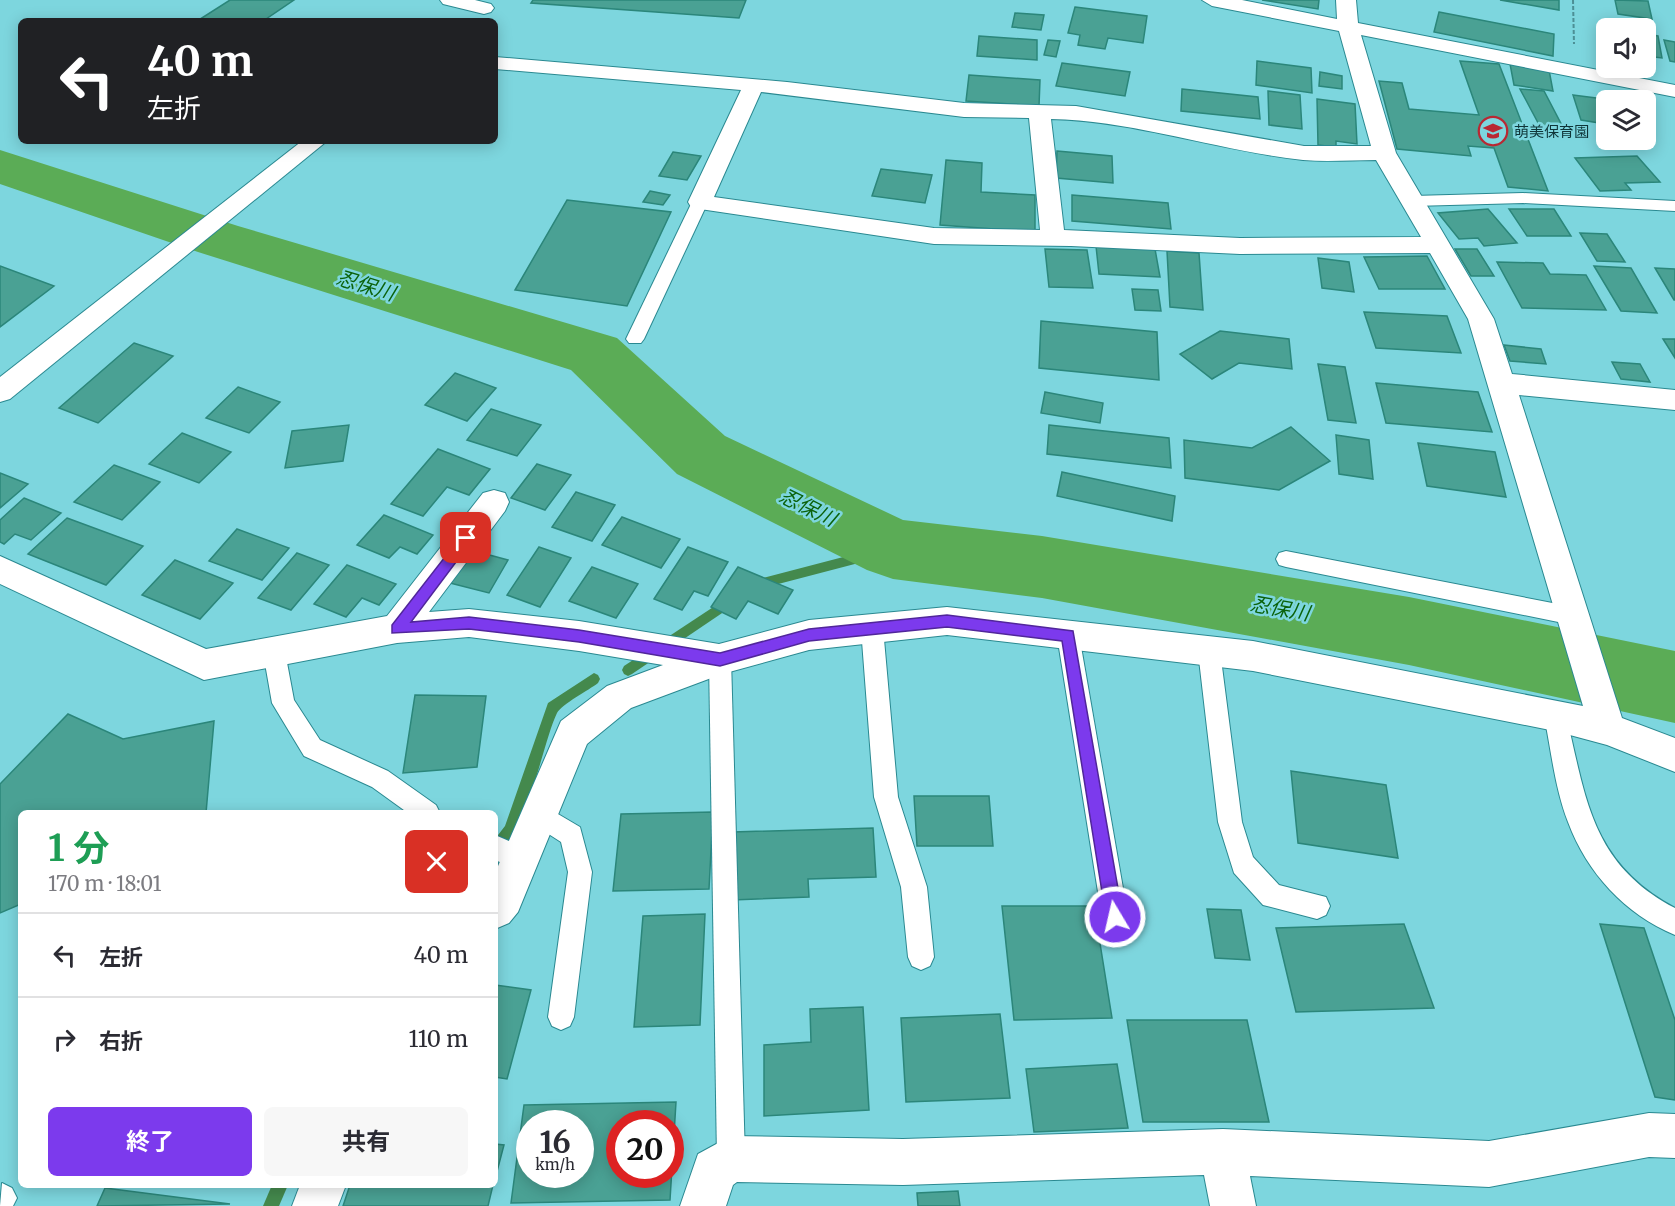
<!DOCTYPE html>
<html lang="ja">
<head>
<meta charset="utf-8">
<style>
	:root { --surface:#fff; --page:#f7f7f7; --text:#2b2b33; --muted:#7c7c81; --line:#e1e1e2; --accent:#7c3aed }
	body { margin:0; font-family:Merriweather,"Noto Sans JP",serif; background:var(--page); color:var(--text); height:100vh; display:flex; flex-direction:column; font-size:22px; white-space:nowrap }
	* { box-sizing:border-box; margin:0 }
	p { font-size:20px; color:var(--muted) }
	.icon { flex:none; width:33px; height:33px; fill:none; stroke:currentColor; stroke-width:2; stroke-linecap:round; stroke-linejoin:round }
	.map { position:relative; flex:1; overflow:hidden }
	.drawer { position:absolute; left:18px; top:810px; width:480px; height:378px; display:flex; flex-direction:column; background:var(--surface); border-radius:9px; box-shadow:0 3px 15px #0003 }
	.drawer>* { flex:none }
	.banner { position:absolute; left:18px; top:18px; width:480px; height:126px; border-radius:9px; box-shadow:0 3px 15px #0003; background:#202124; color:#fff; overflow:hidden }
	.tools { position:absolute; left:1596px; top:18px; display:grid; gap:12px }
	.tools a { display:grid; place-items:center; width:60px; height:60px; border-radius:9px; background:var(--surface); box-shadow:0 3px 15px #0003; font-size:30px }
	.speed { position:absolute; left:516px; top:1110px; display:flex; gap:12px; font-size:30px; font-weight:700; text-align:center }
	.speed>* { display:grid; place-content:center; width:78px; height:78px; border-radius:50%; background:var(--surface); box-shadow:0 3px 15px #0003; line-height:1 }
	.speed small { font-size:15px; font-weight:400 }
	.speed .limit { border:9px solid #d22; background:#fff; color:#111 }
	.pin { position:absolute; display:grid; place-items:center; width:51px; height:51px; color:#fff; margin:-26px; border-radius:12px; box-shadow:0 3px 9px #0006 }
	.me { position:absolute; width:66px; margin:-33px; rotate:351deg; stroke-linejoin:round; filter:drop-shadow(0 0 4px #0008) }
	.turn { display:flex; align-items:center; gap:21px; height:126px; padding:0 30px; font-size:27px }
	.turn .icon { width:78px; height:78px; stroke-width:2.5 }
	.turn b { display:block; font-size:42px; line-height:51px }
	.round { display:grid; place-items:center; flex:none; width:63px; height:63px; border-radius:9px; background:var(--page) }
	.overview { display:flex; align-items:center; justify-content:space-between; height:102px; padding:0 30px }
	h1 { font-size:36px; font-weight:700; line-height:45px; color:#1e9e55 }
	.cta { display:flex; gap:12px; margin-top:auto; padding:12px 30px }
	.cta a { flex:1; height:69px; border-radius:9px; background:var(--accent); color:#fff; font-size:24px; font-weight:700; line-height:69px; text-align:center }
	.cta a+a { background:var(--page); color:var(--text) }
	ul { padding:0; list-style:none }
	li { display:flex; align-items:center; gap:18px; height:84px; padding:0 30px; border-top:2px solid var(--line) }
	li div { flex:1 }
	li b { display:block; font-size:22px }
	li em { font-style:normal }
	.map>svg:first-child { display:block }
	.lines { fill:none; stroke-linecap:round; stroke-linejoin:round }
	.stream { fill:#44894d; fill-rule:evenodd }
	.river { fill:#5bac56; fill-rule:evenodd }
	.building { fill:#4aa194; stroke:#2b867a; stroke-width:1.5; fill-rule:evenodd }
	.lane-casing { stroke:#2a8991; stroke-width:2 }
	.street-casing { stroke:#2a8991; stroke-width:2 }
	.path { stroke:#4c8f95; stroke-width:2; stroke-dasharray:4 2; stroke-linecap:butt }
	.lane { fill:#fff; fill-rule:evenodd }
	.street { fill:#fff; fill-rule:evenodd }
	.route { fill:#7c3aed; stroke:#51269a; stroke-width:1.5 }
	.labels { text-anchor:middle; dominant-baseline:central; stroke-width:5; stroke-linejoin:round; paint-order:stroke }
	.far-poi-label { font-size:15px; fill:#0f3639; stroke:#7dd6de; text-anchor:start }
	.water-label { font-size:20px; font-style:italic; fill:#0b620b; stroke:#7dd6de }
</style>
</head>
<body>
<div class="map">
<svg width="1675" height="1206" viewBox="0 0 1675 1206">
	<rect width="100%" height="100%" fill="#7dd6de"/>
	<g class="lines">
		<g class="stream">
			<polygon points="893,544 897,546 899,549 897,552 893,554 755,590 751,589 749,585 751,581 755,580"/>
			<polygon points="730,596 734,597 736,601 734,605 632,674 628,676 624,674 622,670 624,666"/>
			<path d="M 594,673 L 598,675 L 600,679 L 598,683 C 589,690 562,704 557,713 C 542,744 525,844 495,857 L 495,839 L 505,826 L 548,703 Z"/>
			<polygon points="272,1185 288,1185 279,1206 263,1206"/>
		</g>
		<polygon class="river" points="0,150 238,226 617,338 725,436 903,520 1042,536 1409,597 1675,651 1675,723 1409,665 1042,598 893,579 867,570 677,474 571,370 198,252 0,184"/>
	</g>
	<g class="building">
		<polygon points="230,0 294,0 263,21 197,21"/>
		<polygon points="533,0 746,0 739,18 531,3"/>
		<polygon points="1262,0 1319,0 1318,9"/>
		<polygon points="1500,0 1559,0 1559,10"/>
		<polygon points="1615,0 1648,1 1652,19 1618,14"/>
		<polygon points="1075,7 1147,16 1143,43 1108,38 1105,49 1078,45 1080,35 1068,33"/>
		<polygon points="1439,12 1554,34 1553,56 1434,32"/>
		<polygon points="1015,13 1044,15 1041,30 1012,27"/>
		<polygon points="1599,31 1606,32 1606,49 1602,49"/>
		<polygon points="1646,34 1658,36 1662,58 1646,56"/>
		<polygon points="979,36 1037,40 1037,60 977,56"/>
		<polygon points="1048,40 1060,41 1056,57 1044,55"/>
		<polygon points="1664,40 1675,42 1675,62 1670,61"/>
		<polygon points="1602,54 1606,55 1606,68 1645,68 1644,77 1601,68"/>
		<polygon points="1257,61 1311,68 1312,93 1256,85"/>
		<polygon points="1460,61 1499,64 1548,191 1508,187 1494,148 1468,146 1471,156 1397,149 1379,81 1402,83 1409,109 1479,115"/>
		<polygon points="1062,63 1130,72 1125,96 1056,86"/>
		<polygon points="1510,64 1549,70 1553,91 1514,85"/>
		<polygon points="1320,72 1342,76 1342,89 1319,86"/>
		<polygon points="969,75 1040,80 1039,106 966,101"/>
		<polygon points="1182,89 1258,97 1260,119 1181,111"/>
		<polygon points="1520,89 1544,91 1567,135 1544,134"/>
		<polygon points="1268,91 1300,95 1302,129 1269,125"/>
		<polygon points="1573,95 1612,100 1606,100 1606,124 1581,120"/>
		<polygon points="1317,99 1355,104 1357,144 1336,141 1336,147 1318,145"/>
		<polygon points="1057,151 1112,156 1113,183 1056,178"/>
		<polygon points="673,152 701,156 687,180 659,176"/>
		<polygon points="1637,156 1660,182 1625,183 1631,190 1600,191 1575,158"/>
		<polygon points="946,160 982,163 981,192 1035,195 1035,232 940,225"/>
		<polygon points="881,169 932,175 925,203 872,196"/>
		<polygon points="650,191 670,195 663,205 643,202"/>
		<polygon points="1072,195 1168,203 1171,229 1072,221"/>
		<polygon points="567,200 671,212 627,306 515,290"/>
		<polygon points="1488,209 1517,243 1484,246 1478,238 1459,239 1438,213"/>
		<polygon points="1509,209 1554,209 1571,236 1527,236"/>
		<polygon points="1580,233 1607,234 1625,262 1597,261"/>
		<polygon points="1096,246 1155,249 1160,277 1099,274"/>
		<polygon points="1045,249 1087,250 1093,288 1049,287"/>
		<polygon points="1455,249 1477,249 1494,276 1471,276"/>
		<polygon points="1167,251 1199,253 1203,310 1170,307"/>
		<polygon points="1427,256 1445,289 1379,289 1364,257"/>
		<polygon points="1318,258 1349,262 1354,292 1322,288"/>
		<polygon points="1497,262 1543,263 1550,274 1586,275 1606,310 1522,308"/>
		<polygon points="0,266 54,286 0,327"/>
		<polygon points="1594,266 1631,268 1657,313 1621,311"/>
		<polygon points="1655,268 1675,269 1675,300 1674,300"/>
		<polygon points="1132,289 1158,290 1161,311 1135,310"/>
		<polygon points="1364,312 1447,316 1461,353 1376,348"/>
		<polygon points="1041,321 1157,332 1159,380 1039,368"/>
		<polygon points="1220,331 1289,339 1292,369 1239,363 1212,379 1180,354"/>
		<polygon points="1663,339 1675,339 1675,358"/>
		<polygon points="134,343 173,356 98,423 59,408"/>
		<polygon points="1504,345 1541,349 1546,364 1510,361"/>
		<polygon points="1612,362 1640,364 1650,382 1621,379"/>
		<polygon points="1318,364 1345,367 1356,423 1328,420"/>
		<polygon points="455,373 496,388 467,421 425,405"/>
		<polygon points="1376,383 1478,392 1492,432 1386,423"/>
		<polygon points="238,387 280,402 249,433 206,418"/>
		<polygon points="1045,392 1103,403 1100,423 1041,413"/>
		<polygon points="491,409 541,425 517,456 467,440"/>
		<polygon points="349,425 343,461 285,468 292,431"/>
		<polygon points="1049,425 1169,438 1171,468 1047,454"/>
		<polygon points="1291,427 1330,461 1279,490 1185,478 1184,440 1252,448"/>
		<polygon points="182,433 231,452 199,483 149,464"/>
		<polygon points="1336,435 1369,440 1373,479 1339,474"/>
		<polygon points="1418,443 1495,452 1506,497 1427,486"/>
		<polygon points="438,449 490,469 469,495 447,487 423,516 391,504"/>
		<polygon points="537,464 571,475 545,510 511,498"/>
		<polygon points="114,465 160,482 122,520 74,502"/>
		<polygon points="1062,472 1175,496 1172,521 1057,496"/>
		<polygon points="0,473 28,484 0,508"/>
		<polygon points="576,492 615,505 592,541 552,527"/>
		<polygon points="24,498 61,513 31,540 15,534 4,544 0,542 0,520"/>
		<polygon points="384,515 433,535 417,554 400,547 389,558 357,545"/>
		<polygon points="622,517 680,539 661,568 602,545"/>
		<polygon points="67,518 143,546 106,585 28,554"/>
		<polygon points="237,529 289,548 262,580 209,561"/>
		<polygon points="539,547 571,558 540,607 507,595"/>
		<polygon points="688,547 728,562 708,596 694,591 682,610 654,599"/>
		<polygon points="471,550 508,560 489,593 450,583"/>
		<polygon points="297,553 329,565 291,610 258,598"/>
		<polygon points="175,560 233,583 200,619 142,595"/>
		<polygon points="347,565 396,584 379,605 362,598 346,617 314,604"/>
		<polygon points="592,567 638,584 616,618 569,601"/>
		<polygon points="738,567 793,590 778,614 748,601 736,619 711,607"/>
		<polygon points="415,695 486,696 477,767 403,773"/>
		<polygon points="68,714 123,739 214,721 206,813 21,813 21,904 0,913 0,784"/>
		<polygon points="1291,771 1386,785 1398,858 1298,843"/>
		<polygon points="914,796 989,796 993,846 917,846"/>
		<polygon points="713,812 709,889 613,891 621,814"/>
		<polygon points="873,828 876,877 808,879 809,897 732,900 733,832"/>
		<polygon points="1002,906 1094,906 1112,1018 1014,1020"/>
		<polygon points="1207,909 1241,910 1250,960 1215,958"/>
		<polygon points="705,914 700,1025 634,1027 643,916"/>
		<polygon points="1404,924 1434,1008 1296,1012 1276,928"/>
		<polygon points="1600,924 1644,928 1675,1020 1675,1100 1655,1097"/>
		<polygon points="495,985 531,990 507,1079 495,1077"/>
		<polygon points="863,1007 869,1110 764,1116 764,1045 811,1042 810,1009"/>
		<polygon points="1000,1014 1010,1098 906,1102 901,1018"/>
		<polygon points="1127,1020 1247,1020 1269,1122 1143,1122"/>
		<polygon points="1117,1064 1128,1128 1034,1132 1026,1069"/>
		<path d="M 676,1102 L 670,1200 L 511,1203 L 524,1105 ZM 530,1124 L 580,1124 L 580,1174 L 530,1174 ZM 620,1124 L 670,1124 L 670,1174 L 620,1174 Z"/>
		<polygon points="495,1144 504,1145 495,1179"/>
		<polygon points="350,1185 493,1185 488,1206 343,1206"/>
		<polygon points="105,1188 230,1204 97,1206"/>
		<polygon points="958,1191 960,1206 918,1206 917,1193"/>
	</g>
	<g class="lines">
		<g class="lane-casing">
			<g id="lane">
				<polygon points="1523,193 1675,201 1675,211 1523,203 1413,206 1405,201 1413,196"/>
				<polygon points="700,197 708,202 644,339 641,343 629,343 626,339 692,202"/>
				<polygon points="1286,551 1573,607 1580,610 1584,616 1580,622 1573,625 1286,567 1279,565 1276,559 1279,553"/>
				<polygon points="872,619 880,621 883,628 898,797 927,887 934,957 930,966 921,970 912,966 908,957 901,887 874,797 861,628 864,621"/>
				<polygon points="1068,626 1076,628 1079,635 1128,917 1124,926 1115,930 1106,926 1102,917 1057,635 1060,628"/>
				<polygon points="274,642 282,645 285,652 294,700 320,740 388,771 436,805 440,813 408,813 372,787 304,756 272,703 263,652 266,645"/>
				<polygon points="1209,642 1217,644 1220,651 1242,822 1253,857 1279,885 1326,897 1330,906 1326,915 1317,919 1263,905 1234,873 1218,822 1198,651 1201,644"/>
				<polygon points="720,649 728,652 731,659 745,1159 741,1169 731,1173 721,1169 717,1159 709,659 712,652"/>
				<path d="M 1555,705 L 1563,708 L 1566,715 C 1586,798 1591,864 1675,908 L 1675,935 C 1625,914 1587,873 1568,822 C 1555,789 1551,750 1544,715 L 1547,708 Z"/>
				<polygon points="541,804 580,827 592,872 574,1017 570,1026 561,1030 552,1026 548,1017 568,872 561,842 533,824 529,816 533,808"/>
				<polygon points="495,835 530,850 533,859 530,868 521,871 495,860"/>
				<polygon points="2,1183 12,1188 17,1198 13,1206 0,1206"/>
			</g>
		</g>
		<g class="street-casing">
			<g id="street">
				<polygon points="440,0 475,0 491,4 494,8 491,12 484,14 443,4"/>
				<path d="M 1202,0 L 1242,0 L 1337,19 L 1336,0 L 1356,0 L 1358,23 L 1675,85 L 1675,97 L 1361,35 L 1396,153 L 1494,319 L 1512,374 L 1675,390 L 1675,410 L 1519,395 L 1622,718 L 1675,738 L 1675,772 L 1607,745 L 1555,731 L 1253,671 L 947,635 L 809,650 L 722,674 L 631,708 L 587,744 L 518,912 L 509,923 L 495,929 L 495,873 L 561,721 L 607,686 L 663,665 L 579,651 L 469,637 L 397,643 L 204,680 L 0,584 L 0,556 L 206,649 L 387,616 L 483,493 L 494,490 L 505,493 L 509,502 L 505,511 L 429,612 L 469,609 L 579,621 L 719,644 L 809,620 L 947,607 L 1253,641 L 1583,706 L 1468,319 L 1430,253 L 1240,254 L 1071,246 L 934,244 L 700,209 L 691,207 L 688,202 L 741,90 L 495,69 L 495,57 L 787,82 L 964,103 L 1076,106 L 1304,146 L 1371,146 L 1339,31 L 1212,6 ZM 761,92 L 964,117 L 1029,118 L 1040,230 L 934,228 L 714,197 ZM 1051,119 C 1137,121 1219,151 1303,160 C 1327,162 1353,160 1376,160 L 1421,237 L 1240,238 L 1064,230 Z"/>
				<polygon points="302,141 327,141 10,399 0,402 0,377"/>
				<polygon points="1649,1113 1675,1114 1675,1158 1649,1157 1489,1187 1250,1176 1256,1206 1210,1206 1204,1175 903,1185 737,1182 733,1185 726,1206 680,1206 698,1154 731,1136 903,1139 1223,1129 1489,1141"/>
				<polygon points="300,1185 346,1185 338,1206 292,1206"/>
			</g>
		</g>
		<polyline class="path" points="1573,0 1574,44"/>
		<use href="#lane" class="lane"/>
		<use href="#street" class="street"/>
	</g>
	<polygon class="route" points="466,533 473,538 471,542 411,622 469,617 579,630 720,653 809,629 947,615 1073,631 1123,917 1120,923 1115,925 1109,923 1106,917 1062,641 947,627 809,641 720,666 579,642 469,629 392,633 392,625 462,535"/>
	<defs>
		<g id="school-ring" transform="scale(1.5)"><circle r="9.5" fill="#7dd6de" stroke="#b92833" stroke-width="1.5"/><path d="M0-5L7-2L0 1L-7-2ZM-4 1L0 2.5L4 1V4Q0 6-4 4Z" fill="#b92833"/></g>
	</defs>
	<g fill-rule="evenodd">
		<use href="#school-ring" x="1493" y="131"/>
	</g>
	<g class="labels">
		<g class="far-poi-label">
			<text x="1514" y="131">萌美保育園</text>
		</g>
		<g class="water-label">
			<text transform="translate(366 285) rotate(17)">忍保川</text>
			<text transform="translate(808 507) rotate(26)">忍保川</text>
			<text transform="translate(1280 608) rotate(10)">忍保川</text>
		</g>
	</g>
</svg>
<div class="tools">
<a><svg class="icon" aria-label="sound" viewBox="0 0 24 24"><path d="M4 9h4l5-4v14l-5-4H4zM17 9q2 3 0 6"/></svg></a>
<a><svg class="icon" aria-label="layers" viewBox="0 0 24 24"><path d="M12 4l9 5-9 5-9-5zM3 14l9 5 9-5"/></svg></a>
</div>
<div class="speed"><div>16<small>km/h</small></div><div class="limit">20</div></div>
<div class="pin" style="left:466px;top:538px;background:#d93025"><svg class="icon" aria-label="arrive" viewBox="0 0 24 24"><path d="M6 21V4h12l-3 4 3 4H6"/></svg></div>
<svg class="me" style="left:1115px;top:917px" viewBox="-20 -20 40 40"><circle r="17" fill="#7c3aed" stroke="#fff" stroke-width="3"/><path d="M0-11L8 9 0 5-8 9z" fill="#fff"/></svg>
<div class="banner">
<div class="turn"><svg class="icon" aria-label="left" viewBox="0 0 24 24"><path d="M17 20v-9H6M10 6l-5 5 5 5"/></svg><div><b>40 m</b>左折</div></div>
</div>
<section class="drawer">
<div class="overview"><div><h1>1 分</h1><p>170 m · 18:01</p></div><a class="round" style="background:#d93025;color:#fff"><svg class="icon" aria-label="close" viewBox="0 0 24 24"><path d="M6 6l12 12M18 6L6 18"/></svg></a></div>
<ul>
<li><svg class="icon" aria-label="left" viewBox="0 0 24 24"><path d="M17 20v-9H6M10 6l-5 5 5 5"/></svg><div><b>左折</b></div><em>40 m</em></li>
<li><svg class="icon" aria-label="right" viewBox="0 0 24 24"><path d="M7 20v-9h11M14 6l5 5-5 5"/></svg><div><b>右折</b></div><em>110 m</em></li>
</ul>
<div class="cta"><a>終了</a><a>共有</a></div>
</section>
</div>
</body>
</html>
